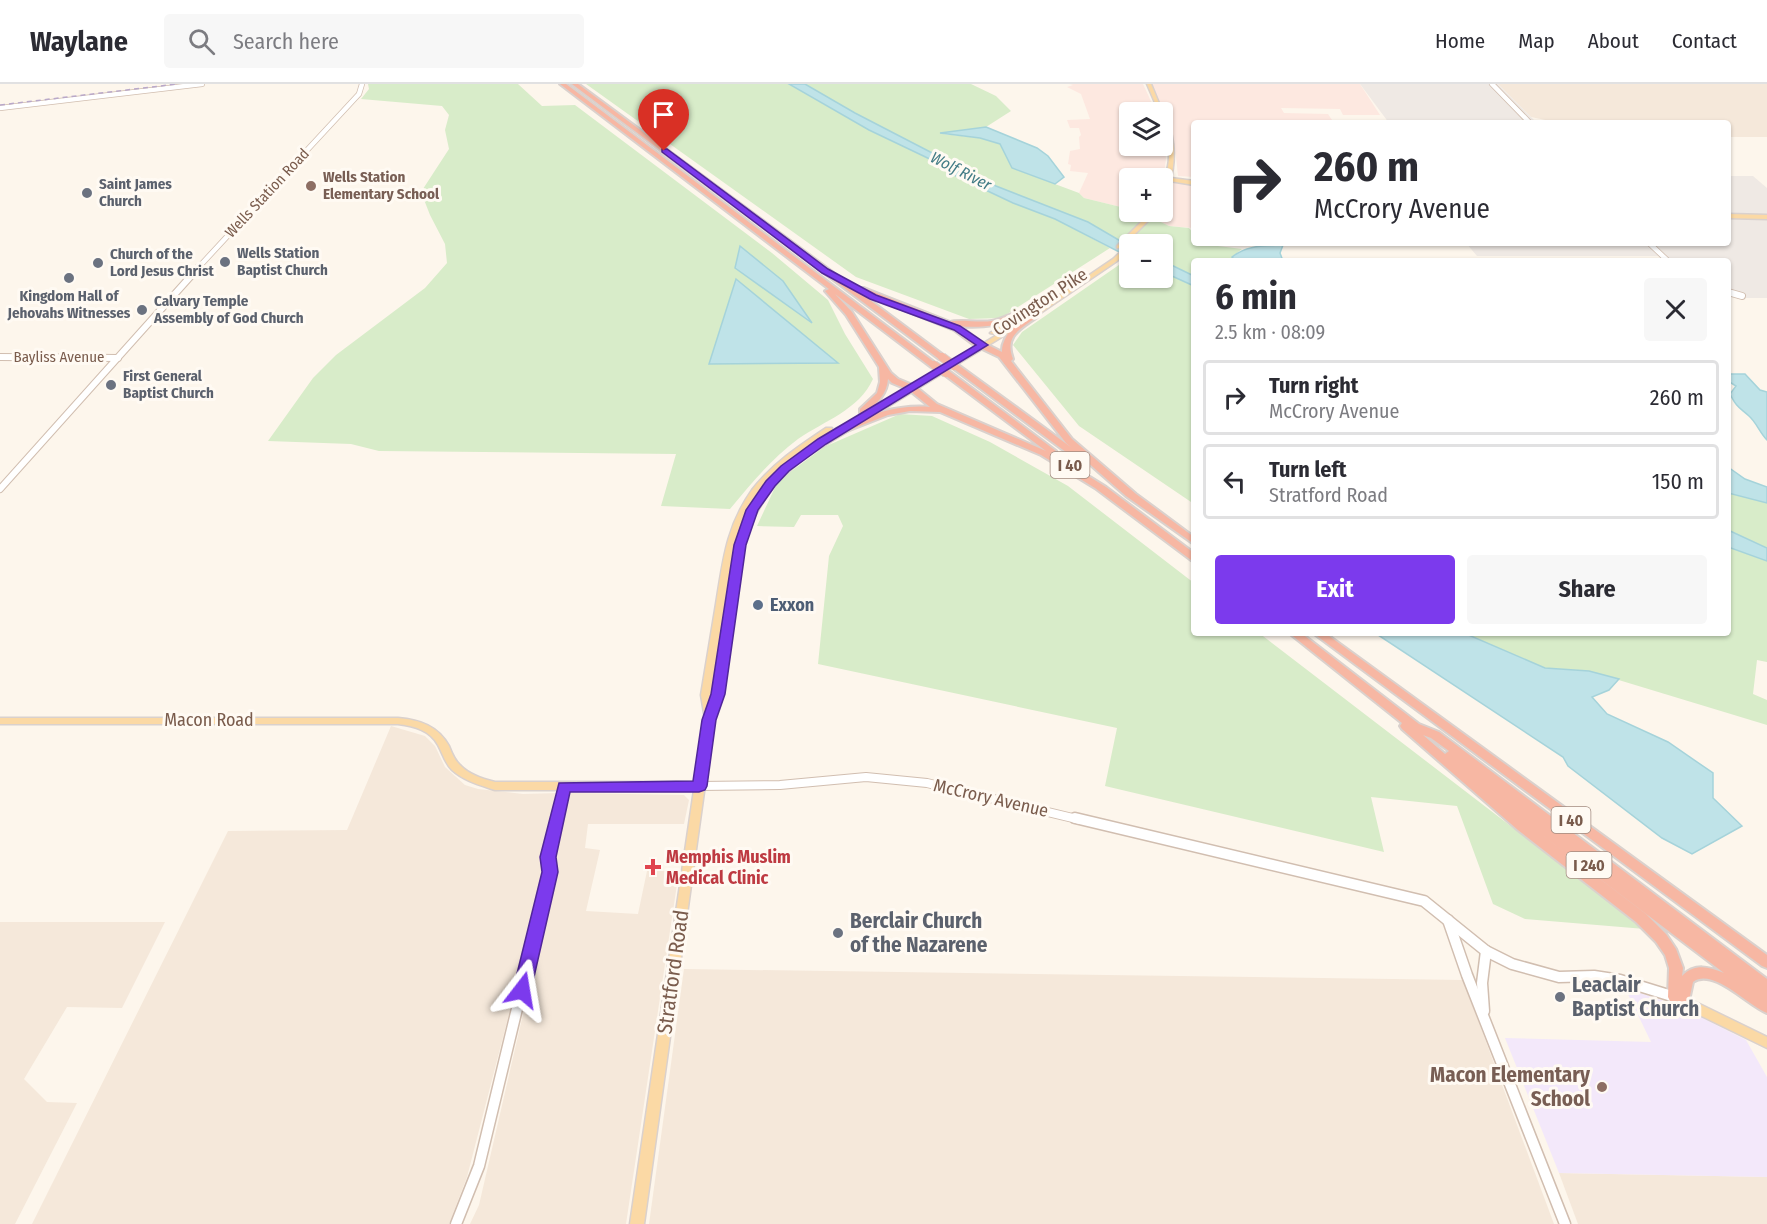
<!DOCTYPE html>
<html lang="en">
<head>
<meta charset="utf-8">
<style>
	:root { --surface:#fff; --page:#f7f7f7; --text:#2b2b33; --muted:#7c7c81; --line:#e1e1e2; --accent:#7c3aed }
	body { margin:0; font-family:"Fira Sans Condensed",sans-serif; background:var(--page); color:var(--text); height:100vh; display:flex; flex-direction:column; font-size:22px; white-space:nowrap }
	* { box-sizing:border-box; margin:0 }
	p { font-size:20px; color:var(--muted) }
	.icon { flex:none; width:33px; height:33px; fill:none; stroke:currentColor; stroke-width:2; stroke-linecap:round; stroke-linejoin:round }
	.map { position:relative; flex:1; overflow:hidden }
	.side { position:absolute; left:1191px; top:174px; width:540px; height:378px; display:flex; flex-direction:column; background:var(--surface); border-radius:6px; box-shadow:0 2px 4px #0004 }
	.side>* { flex:none }
	.hud { position:absolute; left:1191px; top:36px; width:540px; height:126px; border-radius:6px; box-shadow:0 2px 4px #0004; background:#fff; color:var(--text); overflow:hidden }
	.controls { position:absolute; left:1119px; top:18px; display:grid; gap:12px }
	.controls a { display:grid; place-items:center; width:54px; height:54px; border-radius:6px; background:var(--surface); box-shadow:0 2px 4px #0004; font-size:30px }
	.pin { position:absolute; display:grid; place-items:center; width:51px; height:51px; color:#fff; margin:-62px -26px; border-radius:50% 50% 50% 0; rotate:-45deg; box-shadow:0 0 6px #0007 }
	.pin .icon { rotate:45deg }
	.me { position:absolute; width:66px; margin:-33px; rotate:14deg; stroke-linejoin:round; filter:drop-shadow(0 0 4px #0008) }
	.turn { display:flex; align-items:center; gap:21px; height:126px; padding:0 24px; font-size:27px }
	.turn .icon { width:78px; height:78px; stroke-width:2.5 }
	.turn b { display:block; font-size:42px; line-height:51px }
	.round { display:grid; place-items:center; flex:none; width:63px; height:63px; border-radius:6px; background:var(--page) }
	.summary { display:flex; align-items:center; justify-content:space-between; height:102px; padding:0 24px }
	h1 { font-size:36px; font-weight:700; line-height:45px }
	.action { display:flex; gap:12px; margin-top:auto; padding:12px 24px }
	.action a { flex:1; height:69px; border-radius:6px; background:var(--accent); color:#fff; font-size:24px; font-weight:700; line-height:69px; text-align:center }
	.action a+a { background:var(--page); color:var(--text) }
	ul { padding:0; list-style:none }
	li { display:flex; align-items:center; gap:18px; height:75px; margin:0 12px 9px; padding:0 12px; border:3px solid var(--line); border-radius:6px }
	li div { flex:1 }
	li b { display:block; font-size:22px }
	li em { font-style:normal }
	header { display:flex; align-items:center; gap:36px; box-sizing:border-box; height:84px; padding:0 30px; background:var(--surface); border-bottom:2px solid var(--line) }
	header strong { font-size:28px }
	nav { display:flex; gap:33px; margin-inline-start:auto; font-size:21px }
	.search { width:420px; height:54px; background:var(--page); display:flex; align-items:center; gap:15px; box-sizing:border-box; padding:0 21px; border-radius:6px; color:var(--muted); font-size:22px }
	.map>svg:first-child { display:block }
	.residential { fill:#f5e8da }
	.commercial { fill:#fde8e0 }
	.industrial { fill:#efe9e4 }
	.education { fill:#f3e8fa }
	.green { fill:#d8ecc9 }
	.water { fill:#bfe3e8; stroke:#a5d3da; stroke-width:1.5 }
	.lines { fill:none; stroke-linecap:round; stroke-linejoin:round }
	.minor-far3-casing { stroke:#d1beb0; stroke-width:6 }
	.minor-far2-casing { stroke:#d1beb0; stroke-width:8 }
	.minor-far1-casing { stroke:#d1beb0; stroke-width:10 }
	.minor-casing { stroke:#d1beb0; stroke-width:13 }
	.major-casing { stroke:#dad1cd; stroke-width:3 }
	.highway-casing { stroke:#dad1cd; stroke-width:4 }
	.minor-far3 { stroke:#fff; stroke-width:4.5 }
	.minor-far2 { stroke:#fff; stroke-width:6 }
	.minor-far1 { stroke:#fff; stroke-width:8 }
	.minor { stroke:#fff; stroke-width:10 }
	.major { fill:#fbd9a5; fill-rule:evenodd }
	.highway { fill:#f7b7a3; fill-rule:evenodd }
	.rail { stroke:#b9a8c9; stroke-width:1.5; stroke-dasharray:5 4; stroke-linecap:butt }
	.highway-bridge-casing { stroke:#dad1cd; stroke-width:10; stroke-linecap:butt }
	.highway-bridge { stroke:#f7b7a3; stroke-width:8 }
	.route { fill:#7c3aed; stroke:#51269a; stroke-width:1.5 }
	.education-dot { fill:#8d6e63; stroke:#fffaf3; stroke-width:2 }
	.worship-dot { fill:#6b7280; stroke:#fffaf3; stroke-width:2 }
	.service-dot { fill:#5c6f8a; stroke:#fffaf3; stroke-width:2 }
	.health-dot { fill:#e0444e; stroke:#fffaf3; stroke-width:2 }
	.labels { text-anchor:middle; dominant-baseline:central; stroke-width:6; stroke-linejoin:round; paint-order:stroke }
	.far-education-label { font-size:15px; font-weight:bold; fill:#785e54; stroke:#fffaf3; text-anchor:start }
	.far-worship-label { font-size:15px; font-weight:bold; fill:#5b616d; stroke:#fffaf3; text-anchor:start }
	.far-street-label { font-size:15px; fill:#7a5c4d; stroke:#fffaf3 }
	.far-water-label { font-size:16px; font-style:italic; fill:#437c86; stroke:#fffaf3 }
	.shield { fill:#fffaf3; stroke:#a28b7f; stroke-width:1.5 }
	.shield-label { font-size:16px; font-weight:bold; fill:#7a5c4d }
	.street-label { font-size:18px; fill:#7a5c4d; stroke:#fffaf3 }
	.service-label { font-size:18px; font-weight:bold; fill:#4e5e75; stroke:#fffaf3; text-anchor:start }
	.health-label { font-size:18px; font-weight:bold; fill:#be3a42; stroke:#fffaf3; text-anchor:start }
	.near-worship-label { font-size:21px; font-weight:bold; fill:#5b616d; stroke:#fffaf3; text-anchor:start }
	.near-street-label { font-size:21px; fill:#7a5c4d; stroke:#fffaf3 }
	.near-education-label { font-size:21px; font-weight:bold; fill:#785e54; stroke:#fffaf3; text-anchor:end }
</style>
</head>
<body>
<header>
<strong>Waylane</strong>
<div class="search"><svg class="icon" aria-label="search" viewBox="0 0 24 24"><circle cx="10" cy="10" r="6"/><path d="M15 15l6 6"/></svg>Search here</div>
<nav><a>Home</a><a>Map</a><a>About</a><a>Contact</a></nav>
</header>
<div class="map">
<svg width="1767" height="1140" viewBox="0 0 1767 1140">
	<rect width="100%" height="100%" fill="#fdf6ec"/>
	<g class="residential">
		<polygon points="1498,0 1767,0 1767,53 1728,53 1728,39 1560,39 1531,33"/>
		<polygon points="391,642 425,652 435,662 445,683 465,701 478,705 523,710 559,709 541,781 545,790 467,1093 449,1140 32,1140 228,747 347,746"/>
		<polygon points="569,709 684,711 689,716 684,740 588,740 585,764 600,766 586,827 638,830 647,787 679,787 626,1140 470,1140 479,1121 557,783 554,771"/>
		<polygon points="0,838 165,838 122,924 67,923 24,995 47,1018 77,1019 15,1140 0,1140"/>
		<polygon points="684,885 1463,896 1554,1140 649,1140"/>
		<polygon points="1559,1089 1767,1093 1767,1140 1578,1140"/>
	</g>
	<g class="commercial">
		<polygon points="1069,0 1143,0 1156,28 1130,28 1130,62 1162,62 1163,52 1166,75 1163,96 1130,94 1129,125 1084,114 1079,109 1088,89 1070,87 1071,81 1068,80 1070,67 1080,65 1079,53 1081,51 1079,44 1070,44 1067,36 1090,35 1081,10 1067,3 1073,1"/>
		<polygon points="1152,0 1360,0 1380,31 1343,31 1340,25 1281,24 1284,29 1328,30 1334,39 1194,39 1194,93 1178,92 1175,64"/>
		<polygon points="1169,97 1194,99 1194,144 1169,142 1157,136 1159,128 1162,128 1163,117"/>
	</g>
	<g class="industrial">
		<polygon points="1360,0 1498,0 1537,39 1389,39"/>
		<polygon points="1728,92 1753,92 1767,104 1767,214 1744,214 1728,209 1728,177 1665,177 1660,172 1477,172 1466,159 1728,159"/>
	</g>
	<polygon class="education" points="1625,904 1679,922 1746,956 1767,993 1767,1093 1559,1089 1505,954 1651,958"/>
	<g class="green">
		<path d="M 368,0 L 518,0 L 542,22 L 575,21 L 772,169 L 828,216 L 845,250 L 873,295 C 859,326 824,337 798,355 C 771,375 751,400 730,425 L 661,422 L 676,370 L 379,367 L 351,360 L 268,357 L 313,294 L 336,271 L 425,204 L 447,179 L 445,160 L 430,131 L 421,108 L 449,65 L 445,46 L 449,31 L 442,22 L 361,15 L 369,5 Z"/>
		<polygon points="586,0 789,0 869,46 936,78 956,92 1013,119 1055,135 1110,164 1001,234 969,235 856,193"/>
		<polygon points="805,0 971,0 996,12 1011,27 986,43 943,50 980,54 1000,60 1012,84 1079,109 1084,114 1129,125 1130,128 1143,129 1169,142 1189,144 1194,150 1194,159 1242,165 1232,173 1236,177 1194,177 1194,192 1163,177 1162,160 1129,162 1088,138 996,102 855,29"/>
		<polygon points="1129,174 1130,194 1162,194 1163,188 1194,202 1194,420 1079,342 1013,261 1022,248"/>
		<polygon points="900,330 932,332 990,358 1068,402 1194,499 1194,549 1259,549 1645,845 1525,835 1493,820 1457,722 1371,713 1384,768 1105,702 1117,644 818,580 829,472 843,442 838,431 801,431 794,443 757,442 778,397 824,363"/>
		<polygon points="1728,409 1767,419 1767,464 1728,446"/>
		<polygon points="1728,463 1767,477 1767,578 1757,576 1753,610 1767,616 1767,641 1589,587 1545,584 1464,549 1728,549"/>
	</g>
	<g class="water">
		<polygon points="789,0 805,0 855,29 996,102 1088,138 1129,162 1129,173 1055,135 1013,119 956,92 936,78 869,46"/>
		<polygon points="986,43 1037,64 1048,72 1064,93 1055,100 1012,84 1000,60 980,54 940,49"/>
		<path d="M 1283,161 L 1280,169 L 1283,177 L 1236,177 L 1232,173 C 1247,161 1263,162 1283,161 Z"/>
		<polygon points="740,162 783,197 812,239 735,184"/>
		<polygon points="1163,177 1194,192 1194,202 1163,188"/>
		<polygon points="736,195 838,279 709,280"/>
		<path d="M 1728,290 L 1745,290 L 1760,306 L 1767,308 L 1767,356 C 1760,349 1756,338 1749,332 C 1739,323 1737,324 1730,310 L 1736,302 L 1728,297 Z"/>
		<polygon points="1728,383 1745,395 1767,403 1767,419 1728,409"/>
		<polygon points="1728,446 1767,464 1767,477 1728,463"/>
		<polygon points="1375,549 1464,549 1545,584 1589,587 1619,595 1609,606 1592,613 1607,630 1668,658 1713,689 1713,714 1742,742 1692,770 1662,754 1568,682 1563,673"/>
	</g>
	<g class="lines">
		<g class="minor-far3-casing">
			<g id="minor-far3">
				<polyline points="1492,0 1530,39"/>
				<polyline points="0,24 202,0"/>
				<polyline points="1649,159 1668,177"/>
				<polyline points="197,185 359,10 362,0"/>
			</g>
		</g>
		<g class="minor-far2-casing">
			<g id="minor-far2">
				<polyline points="1728,208 1742,212"/>
				<polyline points="0,273 118,274"/>
				<polyline points="0,405 199,183"/>
			</g>
		</g>
		<g class="minor-far1-casing">
			<g id="minor-far1">
				<polyline points="699,702 780,701 866,693 927,699 1081,736"/>
				<polyline points="557,736 564,703"/>
			</g>
		</g>
		<g class="minor-casing">
			<g id="minor">
				<polyline points="1075,734 1424,817 1486,867 1512,880 1559,893 1594,892 1620,896 1675,913"/>
				<polyline points="1448,836 1467,891 1565,1140"/>
				<polyline points="1484,927 1482,899 1486,867"/>
				<polyline points="456,1140 479,1082 550,788 548,773 557,734"/>
			</g>
		</g>
		<g class="major-casing">
			<g id="major">
				<polygon points="1147,0 1151,0 1163,29 1159,28"/>
				<path d="M 1162,30 C 1175,46 1176,74 1171,94 L 1194,97 L 1194,101 L 1170,97 L 1165,110 L 1162,112 C 1162,98 1169,87 1169,73 C 1169,58 1162,44 1162,30 Z"/>
				<polygon points="1151,128 1157,128 1121,164 1117,164 1117,162"/>
				<polygon points="1728,130 1767,131 1767,135 1728,134"/>
				<path d="M 1130,159 L 1133,160 L 1130,160 L 1130,165 L 1117,177 L 1036,232 L 804,374 L 773,401 L 750,440 L 744,461 L 723,610 L 714,636 L 644,1140 L 630,1140 L 694,706 L 495,706 C 480,701 464,697 452,686 C 445,679 443,670 438,661 C 430,646 414,642 398,640 L 0,640 L 0,634 L 398,634 C 420,636 438,642 449,662 C 452,670 455,677 461,682 C 470,691 483,695 495,698 L 695,698 L 705,635 L 701,611 C 706,581 711,550 716,520 C 723,477 726,443 752,406 C 772,380 799,362 826,344 L 832,344 L 832,348 C 780,380 755,402 734,461 L 711,611 L 711,616 L 736,461 L 742,440 L 766,400 L 798,370 L 1032,230 L 1113,175 Z"/>
				<polygon points="1051,211 1056,212 995,250 990,249"/>
				<polygon points="1677,909 1767,953 1767,964 1673,918 1671,914 1673,910"/>
			</g>
		</g>
		<g class="highway-casing">
			<g id="highway">
				<path d="M 560,0 L 566,0 L 938,281 L 937,283 L 931,283 L 835,210 L 852,228 L 891,289 L 898,295 L 915,302 L 937,320 L 1046,367 L 942,289 L 943,287 L 949,287 L 1056,367 L 1051,369 L 1106,403 L 1194,469 L 1194,477 L 1191,476 L 1095,404 L 1041,371 L 940,328 L 910,327 L 888,331 L 842,349 L 836,349 L 836,345 C 866,332 896,320 930,323 L 909,306 L 892,299 L 888,295 C 887,310 877,319 866,329 L 860,329 L 860,325 L 877,309 L 880,298 L 879,283 L 846,231 L 825,207 L 829,205 Z"/>
				<path d="M 572,0 L 578,0 L 858,207 L 858,204 L 864,204 L 950,238 C 958,235 979,239 992,237 C 1004,235 1016,226 1028,226 L 1028,230 C 1006,240 984,245 959,242 L 980,257 L 1002,268 C 1001,253 1021,229 1037,229 L 1037,233 C 1020,245 1004,252 1013,275 L 1011,277 L 1072,355 L 1136,410 L 1194,453 L 1194,460 L 1126,412 L 1077,369 L 1076,371 L 1070,371 L 950,282 L 954,280 L 957,280 L 1072,364 L 1066,359 L 999,273 L 974,261 L 954,246 L 859,208 L 946,273 L 942,275 L 939,275 Z"/>
				<path d="M 1289,549 L 1301,549 L 1419,640 L 1439,648 L 1767,895 L 1767,929 C 1748,922 1713,883 1693,898 L 1688,921 L 1683,923 L 1678,921 L 1677,918 L 1670,917 L 1668,913 L 1669,884 L 1665,871 L 1656,858 L 1636,838 L 1518,746 L 1402,645 L 1400,642 L 1402,639 ZM 1423,651 L 1431,654 L 1449,667 L 1445,670 ZM 1521,735 L 1724,889 C 1709,883 1695,879 1682,892 L 1683,884 L 1676,865 L 1666,850 L 1646,830 Z"/>
				<polygon points="1313,549 1325,549 1767,871 1767,884 1762,882"/>
			</g>
		</g>
		<use href="#minor-far3" class="minor-far3"/>
		<use href="#minor-far2" class="minor-far2"/>
		<use href="#minor-far1" class="minor-far1"/>
		<use href="#minor" class="minor"/>
		<use href="#major" class="major"/>
		<use href="#highway" class="highway"/>
		<polyline class="rail" points="0,21 177,0"/>
		<g class="highway-bridge-casing">
			<g id="highway-bridge">
				<polyline points="942,273 954,282"/>
				<polyline points="934,281 946,289"/>
			</g>
		</g>
		<use href="#highway-bridge" class="highway-bridge"/>
	</g>
	<polygon class="route" points="662,65 667,65 828,185 876,211 960,242 988,261 826,360 789,387 775,402 758,426 746,461 725,610 716,636 707,702 705,706 699,708 570,708 556,773 558,788 531,906 528,912 522,914 516,912 513,906 542,788 540,773 559,699 693,697 702,636 711,610 734,461 746,426 766,397 781,382 818,355 976,261 954,246 870,215 822,189 662,68"/>
	<g class="education-dot">
		<circle cx="311" cy="102" r="6"/>
		<circle cx="1602" cy="1003" r="6"/>
	</g>
	<g class="worship-dot">
		<circle cx="87" cy="109" r="6"/>
		<circle cx="225" cy="178" r="6"/>
		<circle cx="98" cy="179" r="6"/>
		<circle cx="69" cy="194" r="6"/>
		<circle cx="142" cy="226" r="6"/>
		<circle cx="111" cy="301" r="6"/>
		<circle cx="838" cy="849" r="6"/>
		<circle cx="1560" cy="913" r="6"/>
	</g>
	<circle class="service-dot" cx="758" cy="521" r="6"/>
	<path class="health-dot" d="M650 774h6v6h6v6h-6v6h-6v-6h-6v-6h6z"/>
	<g class="labels">
		<g class="far-education-label">
			<text x="323" y="93">Wells Station<tspan x="323" dy="17">Elementary School</tspan></text>
		</g>
		<g class="far-worship-label">
			<text x="99" y="100">Saint James<tspan x="99" dy="17">Church</tspan></text>
			<text x="237" y="169">Wells Station<tspan x="237" dy="17">Baptist Church</tspan></text>
			<text x="110" y="170">Church of the<tspan x="110" dy="17">Lord Jesus Christ</tspan></text>
			<text x="69" y="212" text-anchor="middle">Kingdom Hall of<tspan x="69" dy="17">Jehovahs Witnesses</tspan></text>
			<text x="154" y="217">Calvary Temple<tspan x="154" dy="17">Assembly of God Church</tspan></text>
			<text x="123" y="292">First General<tspan x="123" dy="17">Baptist Church</tspan></text>
		</g>
		<g class="far-street-label">
			<text transform="translate(267 109) rotate(-47)">Wells Station Road</text>
			<text x="59" y="273">Bayliss Avenue</text>
		</g>
		<g class="far-water-label">
			<text transform="translate(961 87) rotate(27)">Wolf River</text>
		</g>
		<g class="shield">
			<rect x="1050.5" y="368" width="39" height="26" rx="4.5"/>
			<rect x="1551.5" y="723" width="39" height="26" rx="4.5"/>
			<rect x="1566.5" y="768" width="45" height="26" rx="4.5"/>
		</g>
		<g class="shield-label">
			<text x="1070" y="381">I 40</text>
			<text x="1571" y="736">I 40</text>
			<text x="1589" y="781">I 240</text>
		</g>
		<g class="street-label">
			<text transform="translate(1040 218) rotate(-33)">Covington Pike</text>
			<text x="209" y="636">Macon Road</text>
			<text transform="translate(991 714) rotate(13)">McCrory Avenue</text>
		</g>
		<g class="service-label">
			<text x="770" y="521">Exxon</text>
		</g>
		<g class="health-label">
			<text x="666" y="773">Memphis Muslim<tspan x="666" dy="21">Medical Clinic</tspan></text>
		</g>
		<g class="near-worship-label">
			<text x="850" y="837">Berclair Church<tspan x="850" dy="24">of the Nazarene</tspan></text>
			<text x="1572" y="901">Leaclair<tspan x="1572" dy="24">Baptist Church</tspan></text>
		</g>
		<g class="near-street-label">
			<text transform="translate(673 888) rotate(-82)">Stratford Road</text>
		</g>
		<g class="near-education-label">
			<text x="1590" y="991">Macon Elementary<tspan x="1590" dy="24">School</tspan></text>
		</g>
	</g>
</svg>
<div class="controls">
<a><svg class="icon" aria-label="layers" viewBox="0 0 24 24"><path d="M12 4l9 5-9 5-9-5zM3 14l9 5 9-5"/></svg></a>
<a>+</a>
<a>−</a>
</div>
<div class="pin" style="left:664px;top:67px;background:#d93025"><svg class="icon" aria-label="arrive" viewBox="0 0 24 24"><path d="M6 21V4h12l-3 4 3 4H6"/></svg></div>
<svg class="me" style="left:522px;top:906px" viewBox="-20 -20 40 40"><path d="M0-17L14 15 0 8-14 15z" fill="#7c3aed" stroke="#fff" stroke-width="4"/></svg>
<div class="hud">
<div class="turn"><svg class="icon" aria-label="right" viewBox="0 0 24 24"><path d="M7 20v-9h11M14 6l5 5-5 5"/></svg><div><b>260 m</b>McCrory Avenue</div></div>
</div>
<section class="side">
<div class="summary"><div><h1>6 min</h1><p>2.5 km · 08:09</p></div><a class="round"><svg class="icon" aria-label="close" viewBox="0 0 24 24"><path d="M6 6l12 12M18 6L6 18"/></svg></a></div>
<ul>
<li><svg class="icon" aria-label="right" viewBox="0 0 24 24"><path d="M7 20v-9h11M14 6l5 5-5 5"/></svg><div><b>Turn right</b><p>McCrory Avenue</p></div><em>260 m</em></li>
<li><svg class="icon" aria-label="left" viewBox="0 0 24 24"><path d="M17 20v-9H6M10 6l-5 5 5 5"/></svg><div><b>Turn left</b><p>Stratford Road</p></div><em>150 m</em></li>
</ul>
<div class="action"><a>Exit</a><a>Share</a></div>
</section>
</div>
</body>
</html>
